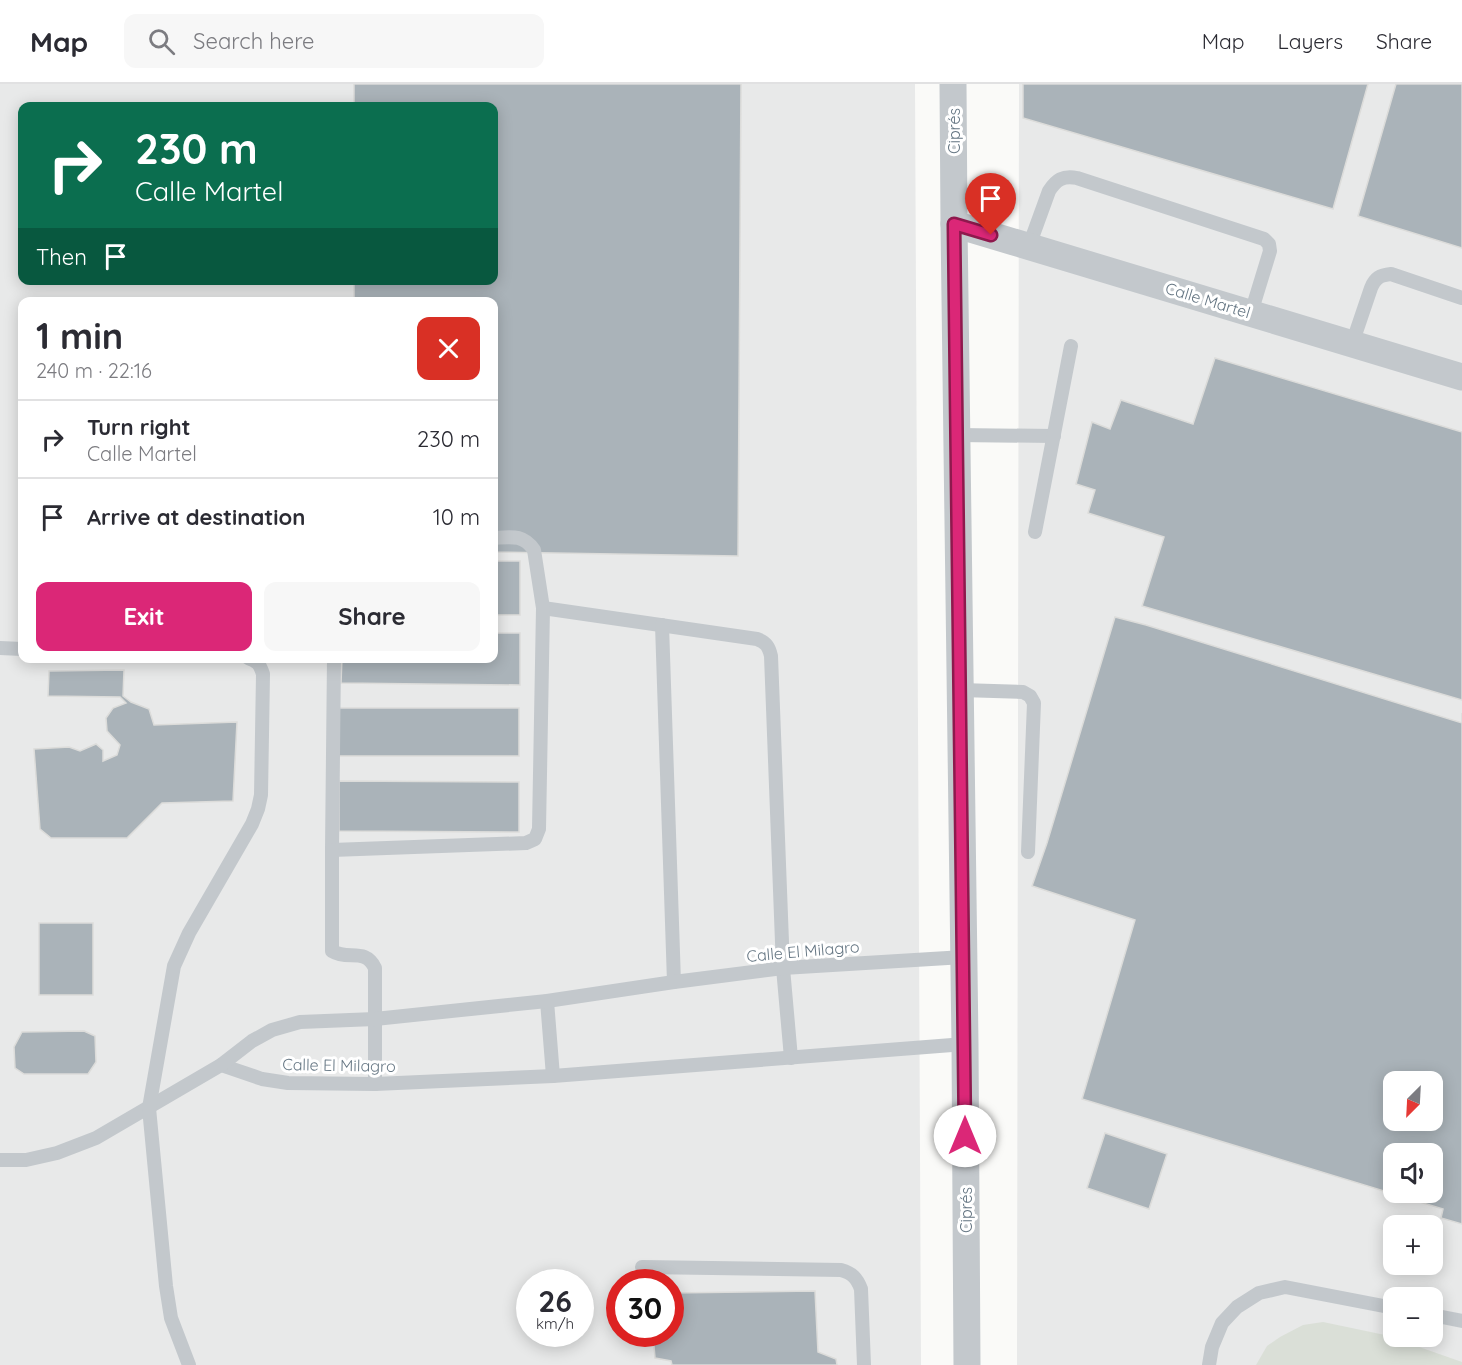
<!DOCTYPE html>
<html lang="en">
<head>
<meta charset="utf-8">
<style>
	:root { --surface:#fff; --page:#f7f7f7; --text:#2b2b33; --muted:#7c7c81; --line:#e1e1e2; --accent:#db2777 }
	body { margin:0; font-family:Quicksand,sans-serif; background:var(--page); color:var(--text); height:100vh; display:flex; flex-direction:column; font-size:22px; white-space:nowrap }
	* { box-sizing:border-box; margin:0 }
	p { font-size:20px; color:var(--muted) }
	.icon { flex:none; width:33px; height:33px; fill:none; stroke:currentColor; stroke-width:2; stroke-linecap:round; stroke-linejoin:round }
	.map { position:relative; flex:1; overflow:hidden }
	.side { position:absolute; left:18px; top:213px; width:480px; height:366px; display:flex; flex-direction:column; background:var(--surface); border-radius:12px; box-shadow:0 3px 15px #0003 }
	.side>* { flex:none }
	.top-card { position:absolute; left:18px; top:18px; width:480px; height:183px; border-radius:12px; box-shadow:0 3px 15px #0003; background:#0b6e4f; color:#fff; overflow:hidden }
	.needle { width:39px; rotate:204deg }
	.buttons { position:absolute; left:1383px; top:987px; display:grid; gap:12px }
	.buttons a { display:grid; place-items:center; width:60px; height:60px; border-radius:12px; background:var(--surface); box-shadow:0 3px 15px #0003; font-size:30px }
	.speed { position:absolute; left:516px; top:1185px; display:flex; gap:12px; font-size:30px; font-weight:700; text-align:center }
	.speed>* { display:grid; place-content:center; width:78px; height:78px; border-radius:50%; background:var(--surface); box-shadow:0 3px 15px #0003; line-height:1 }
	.speed small { font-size:15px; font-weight:400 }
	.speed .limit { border:9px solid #d22; background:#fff; color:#111 }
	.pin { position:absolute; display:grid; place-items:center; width:51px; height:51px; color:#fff; margin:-62px -26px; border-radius:50% 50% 50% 0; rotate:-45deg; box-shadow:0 0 6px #0007 }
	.pin .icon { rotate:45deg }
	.me { position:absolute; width:66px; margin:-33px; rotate:0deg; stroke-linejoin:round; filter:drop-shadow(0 0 4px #0008) }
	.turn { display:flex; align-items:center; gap:21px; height:126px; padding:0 18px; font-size:27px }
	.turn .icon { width:78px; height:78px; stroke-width:2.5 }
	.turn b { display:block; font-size:42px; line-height:51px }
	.then { display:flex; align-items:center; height:57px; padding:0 18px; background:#0003; gap:12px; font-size:22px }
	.round { display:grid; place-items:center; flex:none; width:63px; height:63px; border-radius:12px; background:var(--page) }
	.summary { display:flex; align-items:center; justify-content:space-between; height:102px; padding:0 18px }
	h1 { font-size:36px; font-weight:700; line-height:45px }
	.action { display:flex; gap:12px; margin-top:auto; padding:12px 18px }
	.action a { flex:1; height:69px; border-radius:12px; background:var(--accent); color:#fff; font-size:24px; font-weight:700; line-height:69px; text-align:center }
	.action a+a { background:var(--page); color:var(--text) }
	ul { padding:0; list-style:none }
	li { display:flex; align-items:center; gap:18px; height:78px; padding:0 18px; border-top:2px solid var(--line) }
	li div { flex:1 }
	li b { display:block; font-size:22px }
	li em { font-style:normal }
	header { display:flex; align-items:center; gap:36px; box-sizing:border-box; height:84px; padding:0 30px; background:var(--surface); border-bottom:2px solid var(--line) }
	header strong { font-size:28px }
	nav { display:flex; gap:33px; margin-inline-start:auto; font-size:21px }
	.search { width:420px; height:54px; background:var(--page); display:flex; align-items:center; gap:15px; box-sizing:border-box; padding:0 21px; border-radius:12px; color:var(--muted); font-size:22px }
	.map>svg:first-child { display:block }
	.built { fill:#e8e9e9; fill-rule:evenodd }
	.green { fill:#dadfd7 }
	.building { fill:#aab3b9; stroke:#dcdcda; stroke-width:1.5; fill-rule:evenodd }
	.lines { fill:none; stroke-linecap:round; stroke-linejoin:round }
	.lane { stroke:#c3c8cc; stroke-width:14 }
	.street { stroke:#c3c8cc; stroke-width:27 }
	.route-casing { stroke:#8e194d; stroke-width:15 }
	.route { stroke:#db2777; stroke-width:10 }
	.labels { text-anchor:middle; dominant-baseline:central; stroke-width:6; stroke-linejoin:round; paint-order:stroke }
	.street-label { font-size:16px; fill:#657683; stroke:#fff }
</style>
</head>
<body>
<header>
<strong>Map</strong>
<div class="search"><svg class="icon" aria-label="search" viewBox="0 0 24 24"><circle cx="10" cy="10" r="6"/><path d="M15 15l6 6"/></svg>Search here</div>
<nav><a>Map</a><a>Layers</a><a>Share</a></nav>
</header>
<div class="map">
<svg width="1462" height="1281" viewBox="0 0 1462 1281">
	<rect width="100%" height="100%" fill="#fafaf8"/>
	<g class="built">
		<path d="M 0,0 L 915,0 L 921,1281 L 0,1281 ZM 22,22 L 494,22 L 494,196 L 22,196 ZM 22,218 L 494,218 L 494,574 L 22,574 ZM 530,1198 L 580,1198 L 580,1250 L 530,1250 ZM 620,1198 L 670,1198 L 670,1250 L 620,1250 Z"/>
		<path d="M 1019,0 L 1462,0 L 1462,1281 L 1017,1281 ZM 1394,998 L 1432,998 L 1432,1036 L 1394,1036 ZM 1394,1070 L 1432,1070 L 1432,1108 L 1394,1108 ZM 1394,1142 L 1432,1142 L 1432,1180 L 1394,1180 ZM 1394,1214 L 1432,1214 L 1432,1252 L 1394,1252 Z"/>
	</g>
	<polygon class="green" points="1323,1238 1385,1251 1462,1278 1462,1281 1256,1281 1267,1262 1280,1253 1303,1241"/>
	<g class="building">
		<polygon points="354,0 741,0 738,472 494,468 494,218 354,218 354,196 494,196 494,22 354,22"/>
		<polygon points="1023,0 1368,0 1333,125 1023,34"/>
		<polygon points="1396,0 1462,0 1462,164 1358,132"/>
		<polygon points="1215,274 1462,348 1462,616 1142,522 1164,453 1088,429 1095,406 1076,400 1092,338 1110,345 1121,316 1193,340"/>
		<rect x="494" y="477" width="26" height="54"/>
		<path d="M 1115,533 L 1146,541 L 1462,639 L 1462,629 L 1462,1140 L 1441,1134 L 1443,1125 L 1082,1015 L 1135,836 L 1032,802 L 1047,759 ZM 1394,998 L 1432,998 L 1432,1036 L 1394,1036 ZM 1394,1070 L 1432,1070 L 1432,1108 L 1394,1108 Z"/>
		<polygon points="494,549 520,549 520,601 341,599 342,574 494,574"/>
		<polygon points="124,586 123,612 131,618 149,625 154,641 237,638 233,717 162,719 127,754 51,754 40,745 34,665 69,663 80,667 96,660 103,666 103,677 117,671 120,661 107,647 106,634 113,624 126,619 120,613 48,612 49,587"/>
		<rect x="337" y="624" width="182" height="48"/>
		<polygon points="339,697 519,698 519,748 339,747"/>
		<rect x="39" y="839" width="54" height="72"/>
		<polygon points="84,947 95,952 96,978 88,990 24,990 15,984 14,963 22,948"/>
		<polygon points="1105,1049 1167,1070 1149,1125 1087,1104"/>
		<polygon points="815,1207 818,1268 836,1275 837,1281 672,1281 671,1277 655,1274 653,1250 670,1250 670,1209"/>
	</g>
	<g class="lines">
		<g class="lane">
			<path d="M 1029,162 L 1049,107 C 1056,96 1063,91 1077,94 L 1264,155 L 1269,160 L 1270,167 L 1251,229"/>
			<path d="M 1352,260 L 1371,204 C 1375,194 1380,191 1391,190 L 1462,214"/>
			<polyline points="957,351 1054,352"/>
			<polyline points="1035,448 1071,262"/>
			<path d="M 543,524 L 757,555 C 766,558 769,563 771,572 L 783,884 L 791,974"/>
			<polyline points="662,541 674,898"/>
			<polyline points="0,564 22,565"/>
			<path d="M 334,574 L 332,766 L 526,759 L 535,755 L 539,745 L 543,524 L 534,466 C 523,450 511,453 494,454"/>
			<polyline points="961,606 1023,608 1030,612 1034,619 1028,768"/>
			<path d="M 332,766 L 332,867 C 348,877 365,863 375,884 L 375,1000"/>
			<polyline points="547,917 553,992"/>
			<polyline points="221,981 262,995 288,999 375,1000 553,992 965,960"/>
			<polyline points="0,1076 26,1076 57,1069 96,1054 221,981 252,957 272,946 300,938 375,935 547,917 674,898 783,884 964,873"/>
			<path d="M 642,1183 L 841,1186 C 852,1189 857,1194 861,1205 L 864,1281"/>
			<polyline points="1432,1231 1462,1237"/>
			<path d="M 189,1281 L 171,1234 L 166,1202 L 149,1024 L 174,882 L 189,849 L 252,740 L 258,725 L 261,711 L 263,590 C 260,581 258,577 248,574"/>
			<polyline points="1209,1281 1212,1263 1222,1239 1237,1223 1259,1209 1285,1203 1394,1224"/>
		</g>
		<g class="street">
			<polyline points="953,0 954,140 965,960 967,1281"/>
			<polyline points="954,140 1462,293"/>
		</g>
	</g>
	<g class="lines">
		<g class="route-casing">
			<polyline id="route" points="965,1052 954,140 991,151"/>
		</g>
		<use href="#route" class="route"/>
	</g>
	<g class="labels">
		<g class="street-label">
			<text transform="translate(954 47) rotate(-90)">Ciprés</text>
			<text transform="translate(1208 216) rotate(17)">Calle Martel</text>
			<text transform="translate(803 867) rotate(-5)">Calle El Milagro</text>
			<text transform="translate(339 981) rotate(1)">Calle El Milagro</text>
			<text transform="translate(966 1126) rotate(-90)">Ciprés</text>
		</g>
	</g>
</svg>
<div class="buttons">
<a><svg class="needle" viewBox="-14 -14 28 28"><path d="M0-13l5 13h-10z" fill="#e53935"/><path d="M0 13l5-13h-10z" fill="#7c7c81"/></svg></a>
<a><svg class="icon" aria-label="sound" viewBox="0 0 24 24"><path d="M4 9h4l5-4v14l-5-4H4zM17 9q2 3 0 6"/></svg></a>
<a>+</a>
<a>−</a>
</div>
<div class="speed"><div>26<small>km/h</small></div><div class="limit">30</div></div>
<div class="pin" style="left:991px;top:151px;background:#d93025"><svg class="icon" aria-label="arrive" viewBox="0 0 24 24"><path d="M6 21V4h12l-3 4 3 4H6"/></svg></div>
<svg class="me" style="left:965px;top:1052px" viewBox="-20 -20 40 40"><circle r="19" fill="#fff"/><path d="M0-13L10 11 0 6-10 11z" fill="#db2777"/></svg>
<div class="top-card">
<div class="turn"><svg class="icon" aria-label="right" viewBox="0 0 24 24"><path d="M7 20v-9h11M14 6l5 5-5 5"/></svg><div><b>230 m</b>Calle Martel</div></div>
<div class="then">Then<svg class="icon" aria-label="arrive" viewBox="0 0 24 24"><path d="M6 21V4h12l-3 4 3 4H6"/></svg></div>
</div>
<section class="side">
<div class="summary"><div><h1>1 min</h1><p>240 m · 22:16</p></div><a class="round" style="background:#d93025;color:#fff"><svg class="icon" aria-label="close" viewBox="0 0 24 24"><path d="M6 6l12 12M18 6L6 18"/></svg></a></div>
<ul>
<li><svg class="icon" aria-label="right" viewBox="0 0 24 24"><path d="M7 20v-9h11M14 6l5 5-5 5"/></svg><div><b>Turn right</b><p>Calle Martel</p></div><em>230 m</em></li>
<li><svg class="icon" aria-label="arrive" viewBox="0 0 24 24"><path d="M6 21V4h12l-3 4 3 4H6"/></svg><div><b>Arrive at destination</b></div><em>10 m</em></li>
</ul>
<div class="action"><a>Exit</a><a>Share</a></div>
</section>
</div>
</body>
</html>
